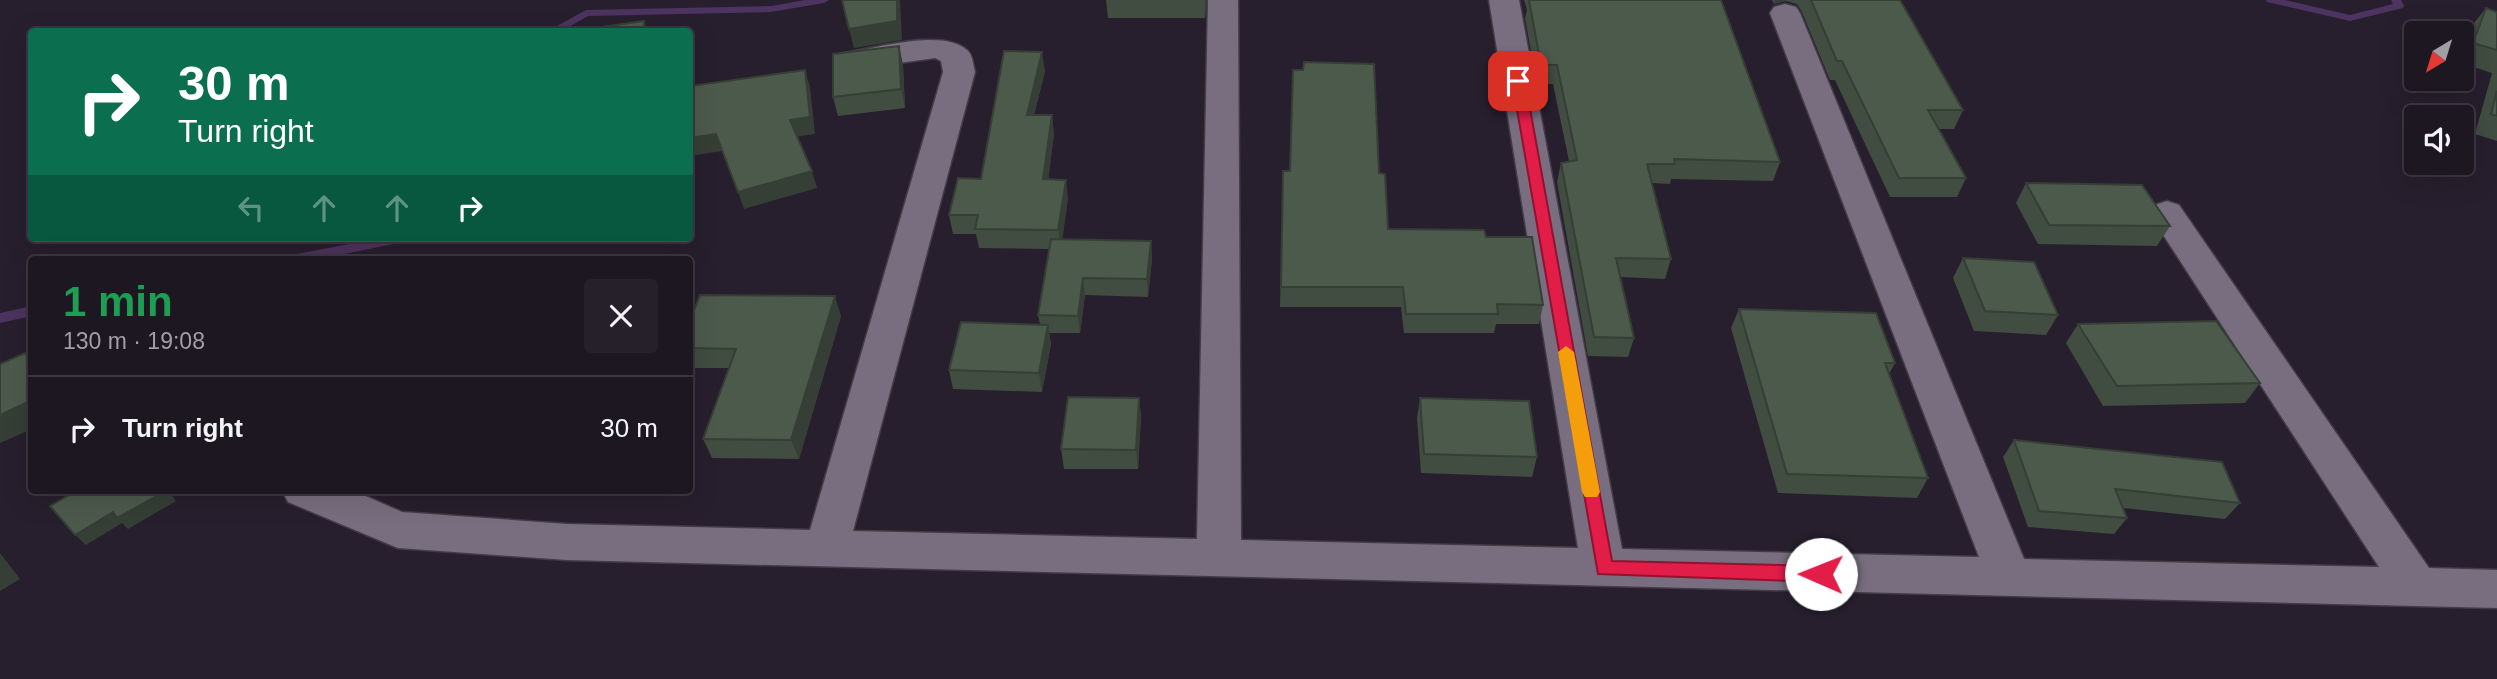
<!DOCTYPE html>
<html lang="en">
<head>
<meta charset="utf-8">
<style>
	:root { --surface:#1d1722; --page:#25202a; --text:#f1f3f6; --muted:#a09fa5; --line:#3b3640 }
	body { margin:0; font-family:Helvetica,sans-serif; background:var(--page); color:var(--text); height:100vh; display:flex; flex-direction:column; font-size:26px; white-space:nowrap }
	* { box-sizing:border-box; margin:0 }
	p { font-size:23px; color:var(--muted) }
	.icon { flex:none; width:38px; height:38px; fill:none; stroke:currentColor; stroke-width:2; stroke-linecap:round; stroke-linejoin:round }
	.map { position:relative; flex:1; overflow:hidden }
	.details { position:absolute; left:28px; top:256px; width:665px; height:238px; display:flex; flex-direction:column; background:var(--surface); border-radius:7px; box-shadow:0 7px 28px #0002,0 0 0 2px var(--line) }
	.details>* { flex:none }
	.top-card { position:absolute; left:28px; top:28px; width:665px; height:214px; border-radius:7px; box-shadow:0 7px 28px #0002,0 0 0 2px var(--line); background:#0b6e4f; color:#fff; overflow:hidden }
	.needle { width:46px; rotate:218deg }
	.tools { position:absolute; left:2404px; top:21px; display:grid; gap:14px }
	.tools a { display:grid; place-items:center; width:70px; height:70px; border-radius:7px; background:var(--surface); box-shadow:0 7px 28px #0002,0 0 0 2px var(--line); font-size:35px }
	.pin { position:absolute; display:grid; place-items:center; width:60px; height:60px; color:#fff; margin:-30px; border-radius:14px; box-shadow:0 4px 10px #0006 }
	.me { position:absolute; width:77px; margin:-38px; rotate:271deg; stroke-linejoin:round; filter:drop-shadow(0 0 5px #0008) }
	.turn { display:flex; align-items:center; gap:24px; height:147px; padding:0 35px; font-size:32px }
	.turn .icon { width:91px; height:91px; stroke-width:2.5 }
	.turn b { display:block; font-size:49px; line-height:60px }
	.lanes { display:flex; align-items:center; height:66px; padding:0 35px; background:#0003; justify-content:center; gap:35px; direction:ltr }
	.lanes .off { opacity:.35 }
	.round { display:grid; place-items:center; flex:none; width:74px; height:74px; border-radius:7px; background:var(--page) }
	.summary { display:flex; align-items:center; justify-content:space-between; height:119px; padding:0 35px }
	h1 { font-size:42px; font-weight:700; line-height:52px; color:#1e9e55 }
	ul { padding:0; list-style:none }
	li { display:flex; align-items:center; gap:21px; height:105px; padding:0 35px; border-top:2px solid var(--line) }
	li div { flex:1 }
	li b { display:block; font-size:26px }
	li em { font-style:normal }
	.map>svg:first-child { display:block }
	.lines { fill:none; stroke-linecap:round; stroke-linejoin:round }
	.stream { fill:#4d335f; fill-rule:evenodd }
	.minor-casing { stroke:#433c48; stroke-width:3 }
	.minor { fill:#786e7f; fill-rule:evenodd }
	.wall { fill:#414d41 }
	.shaded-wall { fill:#353f35 }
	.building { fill:#4c5a4c; stroke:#353f35; stroke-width:2 }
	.route { fill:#e11d48; stroke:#92132f; stroke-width:2 }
	.slow { fill:#f59e0b }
</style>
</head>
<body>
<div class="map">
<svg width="2497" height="679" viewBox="0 0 2497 679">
	<rect width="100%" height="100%" fill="#271f2d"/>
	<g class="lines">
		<g class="stream">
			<polygon points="805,0 829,0 824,3 771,12 588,16 560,32 546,32 586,10 771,6"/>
			<polygon points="2266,0 2285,0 2350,15 2393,4 2391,0 2401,0 2404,6 2403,8 2350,21 2267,2"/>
			<polygon points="380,238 410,238 403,242 320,259 290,259 297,254"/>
			<polygon points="32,306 32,316 0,323 0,313"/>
		</g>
		<g class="minor-casing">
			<path id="minor" d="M 1208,0 L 1238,0 L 1241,540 L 1578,548 L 1489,0 L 1519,0 L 1622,549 L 1979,557 L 1770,13 L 1774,7 L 1785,4 L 1796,7 L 1800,13 L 2024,559 L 2379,567 L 2149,213 L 2155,205 L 2167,201 L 2179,205 L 2429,568 L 2497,570 L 2497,608 L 567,560 L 398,548 L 288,502 L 282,490 L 352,490 L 402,512 L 567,524 L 810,530 L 943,72 L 941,61 L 935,58 L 850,70 L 839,68 L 834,61 L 839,54 L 850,52 C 879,47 946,28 968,51 C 973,56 973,65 975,72 L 853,531 L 1197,539 Z"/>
		</g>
		<use href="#minor" class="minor"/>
	</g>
	<g class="wall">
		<polygon points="1106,0 1207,0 1205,18 1108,18"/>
		<polygon points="1524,0 1721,0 1780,162 1773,181 1671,179 1670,184 1652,183 1671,259 1665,279 1620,277 1634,338 1628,357 1588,356 1557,182 1561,163 1569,161 1553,84 1537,84 1525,18 1527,10"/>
		<polygon points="1772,0 1900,0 1963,110 1954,129 1939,129 1966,178 1957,197 1890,197 1835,80 1830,80 1802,12 1797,4 1786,1 1774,4"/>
		<polygon points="2486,8 2497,12 2497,141 2475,134 2492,73 2462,63 2462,51 2471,27"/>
		<polygon points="899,46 903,65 905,108 838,116 833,97"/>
		<polygon points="1045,71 1034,115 1052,115 1054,134 1048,179 1068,198 1062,239 1151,241 1152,259 1148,297 1085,295 1080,333 1049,333 1051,344 1042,392 953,389 949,370 1040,324 1038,315 1049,249 979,248 976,234 953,234 949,215 981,179"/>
		<polygon points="1283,171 1379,173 1388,229 1486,237 1543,305 1539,324 1496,324 1494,333 1404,333 1401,307 1280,307"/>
		<polygon points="2026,183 2170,226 2157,246 2038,244 2016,203"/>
		<polygon points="1963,258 2058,315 2046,335 1974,331 1953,278"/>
		<polygon points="1739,309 1895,363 1889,374 1928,478 1917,498 1778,493 1731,328"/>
		<polygon points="841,316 799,459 712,458 703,439 729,368 690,368 690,321"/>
		<polygon points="2078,324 2260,383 2245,403 2103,406 2066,343"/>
		<polygon points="1139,398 1141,417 1138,469 1064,469 1061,449"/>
		<polygon points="1420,398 1537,457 1532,477 1421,473 1417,418"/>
		<polygon points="2014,440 2240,503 2225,519 2123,508 2127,518 2114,534 2028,527 2003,457"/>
	</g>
	<g class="shaded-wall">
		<polygon points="897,0 900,0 902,40 854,48 849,29"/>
		<polygon points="1205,0 1207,0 1205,18"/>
		<polygon points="1775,0 1786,0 1786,1 1774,4"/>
		<polygon points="644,21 648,32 643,32"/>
		<polygon points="899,46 903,65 905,108 901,89"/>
		<polygon points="1042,52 1045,71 1029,134 1027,115"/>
		<polygon points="805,70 810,87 815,134 795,137 790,120"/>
		<polygon points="1052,115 1054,134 1046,198 1043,179"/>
		<polygon points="716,134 722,151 690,156 690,138"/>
		<polygon points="812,171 817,188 744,209 738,192"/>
		<polygon points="1066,180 1068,198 1061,249 1058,230"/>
		<polygon points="1151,241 1152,259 1148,297 1147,279"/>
		<polygon points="1083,278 1085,295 1080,333 1078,316"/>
		<polygon points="835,296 841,316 799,459 791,440"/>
		<polygon points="1048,325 1051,344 1042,392 1039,373"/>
		<polygon points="1139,398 1141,417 1138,469 1136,450"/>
		<polygon points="32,400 32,429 0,443 0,415"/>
		<polygon points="166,490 176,490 170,493 176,501 128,529 122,523 86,545 75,535 113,512"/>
		<polygon points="0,553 20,579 0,591"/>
	</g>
	<g class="building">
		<polygon points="842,0 897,0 897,21 849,29"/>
		<polygon points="1529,0 1721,0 1780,162 1674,159 1675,164 1647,164 1671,259 1616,258 1634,338 1594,337 1561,163 1577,160 1557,65 1541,65"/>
		<polygon points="1811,0 1900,0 1963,110 1928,110 1966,178 1899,178 1842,61 1837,61"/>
		<polygon points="2486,8 2497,12 2497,50 2473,43"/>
		<polygon points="644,21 643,32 573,32 573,31"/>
		<polygon points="899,46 901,89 833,97 833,54"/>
		<polygon points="1004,51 1042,52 1027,115 1052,115 1043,179 1066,180 1058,230 975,229 978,215 949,215 958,178 981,179"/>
		<polygon points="1304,62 1374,64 1379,173 1385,174 1388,229 1484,230 1486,237 1532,237 1543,305 1497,304 1498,314 1406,314 1403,287 1281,287 1283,171 1290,171 1293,70 1303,70"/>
		<polygon points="805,70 810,117 790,120 812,171 738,192 716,134 690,138 690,86"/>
		<polygon points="2497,91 2497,116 2491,114"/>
		<polygon points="2026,183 2142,185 2170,226 2049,225"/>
		<polygon points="1051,239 1151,241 1147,279 1083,278 1078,316 1038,315"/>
		<polygon points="1963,258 2034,262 2058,315 1985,311"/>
		<polygon points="700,295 835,296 791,440 703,439 736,349 690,348 690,321"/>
		<polygon points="1739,309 1876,313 1895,363 1885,363 1928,478 1787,474"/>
		<polygon points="2216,321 2260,383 2117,386 2078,324"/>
		<polygon points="961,322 1048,325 1039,373 949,370"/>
		<polygon points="25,353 32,365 32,400 0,415 0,364"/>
		<polygon points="1068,397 1139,398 1136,450 1061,449"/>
		<polygon points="1420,398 1529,401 1537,457 1424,454"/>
		<polygon points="2014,440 2222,462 2240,503 2115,489 2127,518 2039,511"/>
		<polygon points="78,490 166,490 166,491 117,518 113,512 75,535 50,506"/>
	</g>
	<polygon class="route" points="1518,77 1525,81 1612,561 1821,566 1827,568 1830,574 1827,580 1821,582 1598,574 1512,81"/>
	<polygon class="slow" points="1566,346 1574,352 1600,492 1597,497 1585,497 1582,492 1558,352"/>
</svg>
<div class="tools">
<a><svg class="needle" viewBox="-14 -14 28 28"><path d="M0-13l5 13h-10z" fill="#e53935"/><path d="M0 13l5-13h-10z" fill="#a09fa5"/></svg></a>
<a><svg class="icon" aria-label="sound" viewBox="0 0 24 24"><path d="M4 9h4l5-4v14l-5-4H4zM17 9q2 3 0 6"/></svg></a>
</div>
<div class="pin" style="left:1518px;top:81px;background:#d93025"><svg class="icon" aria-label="arrive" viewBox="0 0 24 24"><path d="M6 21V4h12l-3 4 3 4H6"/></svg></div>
<svg class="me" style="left:1821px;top:574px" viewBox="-20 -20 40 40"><circle r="19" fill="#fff"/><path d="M0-13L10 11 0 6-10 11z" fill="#e11d48"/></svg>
<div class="top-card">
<div class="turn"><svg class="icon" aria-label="right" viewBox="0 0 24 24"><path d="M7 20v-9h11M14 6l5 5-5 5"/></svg><div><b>30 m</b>Turn right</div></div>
<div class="lanes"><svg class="icon off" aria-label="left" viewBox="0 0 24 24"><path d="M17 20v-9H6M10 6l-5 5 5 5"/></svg><svg class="icon off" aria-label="ahead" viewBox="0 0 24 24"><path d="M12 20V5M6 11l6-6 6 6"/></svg><svg class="icon off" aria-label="ahead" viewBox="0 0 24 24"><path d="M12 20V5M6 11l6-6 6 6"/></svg><svg class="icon" aria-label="right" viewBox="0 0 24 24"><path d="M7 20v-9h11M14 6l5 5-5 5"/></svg></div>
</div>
<section class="details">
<div class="summary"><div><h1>1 min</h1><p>130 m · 19:08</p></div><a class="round"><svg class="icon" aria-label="close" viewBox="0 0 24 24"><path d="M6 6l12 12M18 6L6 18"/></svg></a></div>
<ul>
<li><svg class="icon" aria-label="right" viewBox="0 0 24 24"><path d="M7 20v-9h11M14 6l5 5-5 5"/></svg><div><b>Turn right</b></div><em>30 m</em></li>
</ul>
</section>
</div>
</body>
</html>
